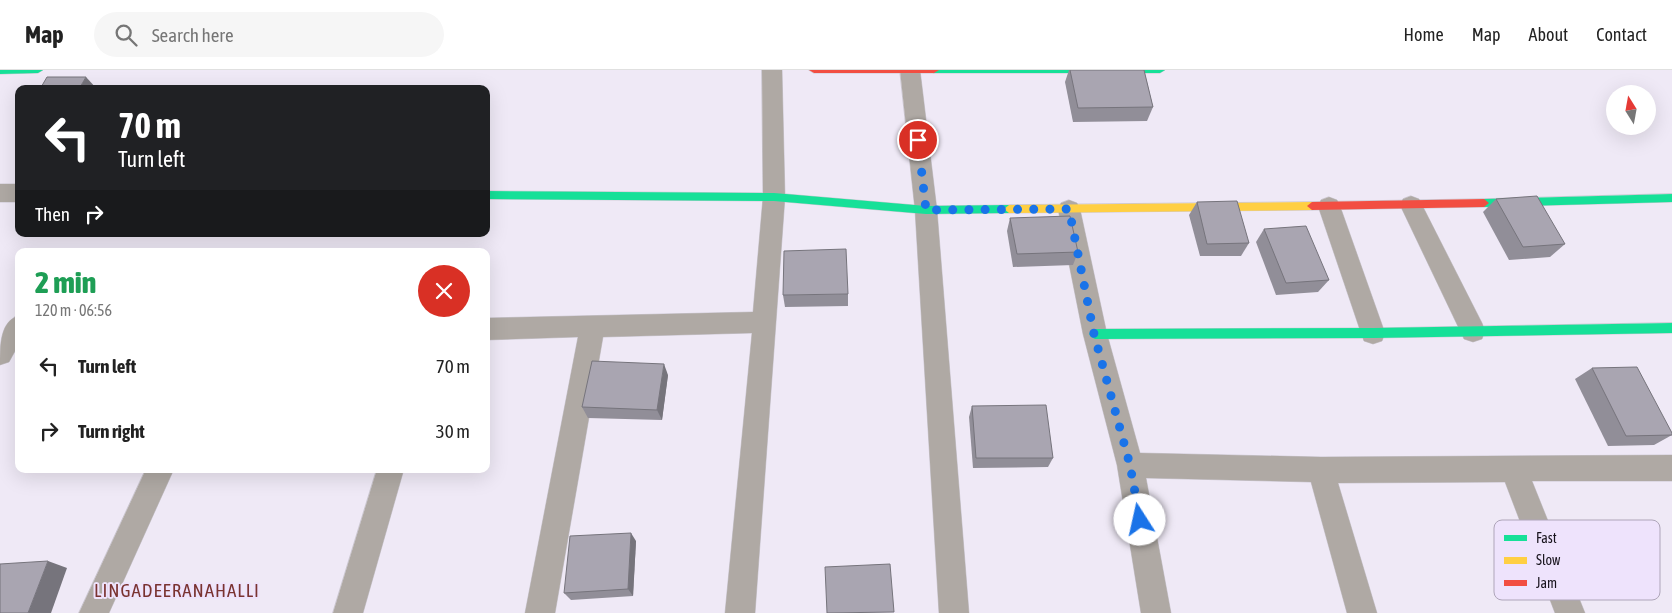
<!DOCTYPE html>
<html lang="en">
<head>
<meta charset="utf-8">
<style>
	:root { --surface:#fff; --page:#f6f6f6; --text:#222; --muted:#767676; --line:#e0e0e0 }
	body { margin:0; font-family:"Asap Condensed",sans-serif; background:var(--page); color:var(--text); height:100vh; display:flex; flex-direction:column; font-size:19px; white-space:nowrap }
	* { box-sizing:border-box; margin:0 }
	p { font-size:16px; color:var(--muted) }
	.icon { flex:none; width:28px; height:28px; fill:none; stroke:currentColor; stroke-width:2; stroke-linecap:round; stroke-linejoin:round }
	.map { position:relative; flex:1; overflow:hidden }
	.drawer { position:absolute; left:15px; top:178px; width:475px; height:225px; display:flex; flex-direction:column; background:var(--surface); border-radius:10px; box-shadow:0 5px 20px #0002 }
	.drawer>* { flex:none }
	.hud { position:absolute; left:15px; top:15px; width:475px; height:152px; border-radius:10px; box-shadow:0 5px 20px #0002; background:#202124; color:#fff; overflow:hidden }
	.needle { width:32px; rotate:349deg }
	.tools { position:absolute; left:1606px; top:15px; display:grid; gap:10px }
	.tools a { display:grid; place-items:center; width:50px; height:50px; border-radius:50%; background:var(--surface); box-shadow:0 5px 20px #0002; font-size:25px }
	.pin { position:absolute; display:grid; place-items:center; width:42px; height:42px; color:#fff; margin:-21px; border:2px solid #fff; border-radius:50%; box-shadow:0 1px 5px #0007 }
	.me { position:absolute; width:55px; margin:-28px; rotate:350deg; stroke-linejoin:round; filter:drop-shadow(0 0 4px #0008) }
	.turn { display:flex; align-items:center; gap:18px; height:105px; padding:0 20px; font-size:22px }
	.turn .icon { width:65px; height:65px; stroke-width:2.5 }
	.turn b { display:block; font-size:35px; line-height:42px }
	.then { display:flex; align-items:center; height:48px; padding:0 20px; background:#0003; gap:10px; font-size:19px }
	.round { display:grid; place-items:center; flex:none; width:52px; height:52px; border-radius:26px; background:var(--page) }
	.overview { display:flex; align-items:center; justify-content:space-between; height:85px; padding:0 20px }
	h1 { font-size:30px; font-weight:800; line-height:38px; color:#1e9e55 }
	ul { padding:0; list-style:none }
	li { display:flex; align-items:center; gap:15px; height:65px; padding:0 20px }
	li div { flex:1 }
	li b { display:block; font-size:19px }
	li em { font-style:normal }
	header { display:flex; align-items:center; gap:30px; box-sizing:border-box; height:70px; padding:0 25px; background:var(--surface); border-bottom:1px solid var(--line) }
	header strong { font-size:24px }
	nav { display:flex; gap:28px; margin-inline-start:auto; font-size:18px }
	.search { width:350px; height:45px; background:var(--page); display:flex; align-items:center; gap:12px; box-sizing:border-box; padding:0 18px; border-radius:28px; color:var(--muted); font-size:19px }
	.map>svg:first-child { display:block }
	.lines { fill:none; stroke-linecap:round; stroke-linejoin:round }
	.street-casing { stroke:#ccc8d2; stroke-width:1 }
	.fast-casing { stroke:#ccc8d2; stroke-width:1 }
	.slow-casing { stroke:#ccc8d2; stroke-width:1 }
	.jam-casing { stroke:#ccc8d2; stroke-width:1 }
	.street { fill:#afa9a4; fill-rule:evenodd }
	.fast { fill:#16e098; fill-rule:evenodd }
	.slow { fill:#ffcf43; fill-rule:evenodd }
	.jam { fill:#f24e42; fill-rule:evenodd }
	.wall { fill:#918e98 }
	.shaded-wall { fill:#76747c }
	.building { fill:#a9a5b1; stroke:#76747c }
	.route { stroke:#1a73e8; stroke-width:9; stroke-dasharray:0 16.2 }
	.labels { text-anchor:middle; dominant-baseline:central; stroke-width:4; stroke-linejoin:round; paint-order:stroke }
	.quarter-label { font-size:19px; letter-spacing:1px; fill:#7a3331; stroke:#eee3fc }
	.key { fill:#eee3fc; stroke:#aea5b9; stroke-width:1 }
	.key-label { font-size:14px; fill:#17131c }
</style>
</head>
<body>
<header>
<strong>Map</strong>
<div class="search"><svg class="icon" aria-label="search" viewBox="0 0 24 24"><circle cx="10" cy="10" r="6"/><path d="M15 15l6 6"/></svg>Search here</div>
<nav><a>Home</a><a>Map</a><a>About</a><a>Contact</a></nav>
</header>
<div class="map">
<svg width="1672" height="543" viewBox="0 0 1672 543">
	<rect width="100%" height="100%" fill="#efe9f6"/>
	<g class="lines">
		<g class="street-casing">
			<g id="street">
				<polygon points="762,0 782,0 785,127 755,543 725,543 752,263 603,267 555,543 525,543 578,267 486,270 486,248 753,242 763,127"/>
				<polygon points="900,0 920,0 937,140 969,543 939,543 915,140"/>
				<rect x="0" y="114" width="19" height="18"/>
				<polygon points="1411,126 1419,129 1482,253 1485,261 1482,269 1473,272 1464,269 1400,135 1403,129"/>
				<polygon points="1329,127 1337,130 1340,136 1385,263 1382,271 1373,274 1364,271 1361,263 1318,136 1321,130"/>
				<polygon points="1069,130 1077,133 1080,139 1107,264 1140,383 1321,387 1672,385 1672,411 1532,411 1585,543 1555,543 1505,412 1338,413 1377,543 1347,543 1311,412 1146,408 1171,543 1141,543 1117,395 1083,264 1058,139 1061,133"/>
				<path d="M 15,247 L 19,249 L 19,274 L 9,292 L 0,295 C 0,276 0,255 15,247 Z"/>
				<polygon points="146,399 174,399 109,543 79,543"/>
				<polygon points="377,399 404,399 363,543 333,543"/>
			</g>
		</g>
		<g class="fast-casing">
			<g id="fast">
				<polygon points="0,0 43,0 38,3 0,4"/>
				<polygon points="929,0 1165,0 1160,3 934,3"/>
				<polygon points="486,121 774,123 926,136 1009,135 1014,139 1009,143 926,144 774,131 486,129"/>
				<polygon points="1672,124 1672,132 1484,137 1479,133 1484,129"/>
				<polygon points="1672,253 1672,263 1373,268 1095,269 1091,267 1089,264 1091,261 1095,259 1373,258"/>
			</g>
		</g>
		<g class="slow-casing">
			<polygon id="slow" points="1312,132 1317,136 1312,140 1009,143 1004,139 1009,135"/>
		</g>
		<g class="jam-casing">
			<g id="jam">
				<polygon points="809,0 939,0 934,3 814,3"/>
				<polygon points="1484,129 1489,133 1484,137 1312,140 1307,136 1312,132"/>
			</g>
		</g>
		<use href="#street" class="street"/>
		<use href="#fast" class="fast"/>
		<use href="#slow" class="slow"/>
		<use href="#jam" class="jam"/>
	</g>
	<g class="wall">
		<polygon points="1069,0 1144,0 1153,37 1147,51 1073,52 1065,12"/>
		<polygon points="1496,129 1565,174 1550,187 1509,190 1483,142"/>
		<polygon points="1197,132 1249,173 1241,186 1200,186 1189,145"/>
		<polygon points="1010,148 1078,182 1073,195 1013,197 1007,161"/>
		<polygon points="1264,159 1329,210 1318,222 1276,225 1256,172"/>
		<polygon points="848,224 848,236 785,237 783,225"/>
		<polygon points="1592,298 1672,363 1672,365 1654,375 1608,376 1575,309"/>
		<polygon points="668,305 662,350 588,348 582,337"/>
		<polygon points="972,336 1053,388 1048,397 973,398 969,347"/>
		<polygon points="636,471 633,526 571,530 564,523"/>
	</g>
	<g class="shaded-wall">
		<polygon points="86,7 97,19 79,19"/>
		<polygon points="664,294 668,305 662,350 657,340"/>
		<polygon points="631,463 636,471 633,526 628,519"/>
		<polygon points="48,491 67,498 51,543 28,543"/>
	</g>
	<g class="building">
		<polygon points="1070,0 1144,0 1153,37 1078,38"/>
		<polygon points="47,7 86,7 79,19 40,19"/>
		<polygon points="1537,126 1565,174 1523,177 1496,129"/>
		<polygon points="1237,131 1249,173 1207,174 1197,132"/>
		<polygon points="1070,146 1078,182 1017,184 1010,148"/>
		<polygon points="1306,156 1329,210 1286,213 1264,159"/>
		<polygon points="846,179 848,224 783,225 784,181"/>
		<polygon points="592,291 664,294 657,340 582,337"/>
		<polygon points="1637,297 1672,363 1672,365 1626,366 1592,298"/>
		<polygon points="1046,335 1053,388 976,388 972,336"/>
		<polygon points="631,463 628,519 564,523 570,466"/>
		<polygon points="48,491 28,543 0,543 0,494"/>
		<polygon points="890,494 894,542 827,543 825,497"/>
	</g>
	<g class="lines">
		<polyline class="route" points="918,70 926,140 1069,139 1094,264 1130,395 1140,450"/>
	</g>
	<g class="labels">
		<g class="quarter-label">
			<text x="177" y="520">LINGADEERANAHALLI</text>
		</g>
	</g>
	<rect x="1494" y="450" width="166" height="80" rx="8" class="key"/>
	<rect x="1504" y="465" width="23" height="6" fill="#16e098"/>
	<rect x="1504" y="487" width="23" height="7" fill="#ffcf43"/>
	<rect x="1504" y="510" width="23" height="6" fill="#f24e42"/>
	<g class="key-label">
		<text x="1536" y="473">Fast</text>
		<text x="1536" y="495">Slow</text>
		<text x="1536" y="518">Jam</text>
	</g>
</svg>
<div class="tools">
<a><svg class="needle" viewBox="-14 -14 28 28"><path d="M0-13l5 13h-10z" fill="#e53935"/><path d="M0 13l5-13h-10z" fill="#767676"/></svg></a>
</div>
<div class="pin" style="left:918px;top:70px;background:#d93025"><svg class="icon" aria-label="arrive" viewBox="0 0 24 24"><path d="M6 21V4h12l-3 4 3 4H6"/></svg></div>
<svg class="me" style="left:1140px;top:450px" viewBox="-20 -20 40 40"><circle r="19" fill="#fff"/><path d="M0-13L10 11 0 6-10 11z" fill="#1a73e8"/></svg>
<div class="hud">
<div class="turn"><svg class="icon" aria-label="left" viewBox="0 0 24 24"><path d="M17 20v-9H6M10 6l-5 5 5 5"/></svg><div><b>70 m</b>Turn left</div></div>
<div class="then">Then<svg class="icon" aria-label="right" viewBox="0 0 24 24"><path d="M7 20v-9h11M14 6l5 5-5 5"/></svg></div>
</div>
<section class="drawer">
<div class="overview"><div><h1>2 min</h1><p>120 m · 06:56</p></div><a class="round" style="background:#d93025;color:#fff"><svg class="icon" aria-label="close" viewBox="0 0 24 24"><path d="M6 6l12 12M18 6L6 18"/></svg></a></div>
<ul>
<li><svg class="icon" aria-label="left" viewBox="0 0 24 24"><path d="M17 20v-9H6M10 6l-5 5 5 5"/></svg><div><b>Turn left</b></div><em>70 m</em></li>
<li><svg class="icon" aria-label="right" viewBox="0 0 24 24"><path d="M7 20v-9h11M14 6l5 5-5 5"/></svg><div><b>Turn right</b></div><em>30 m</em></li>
</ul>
</section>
</div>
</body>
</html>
